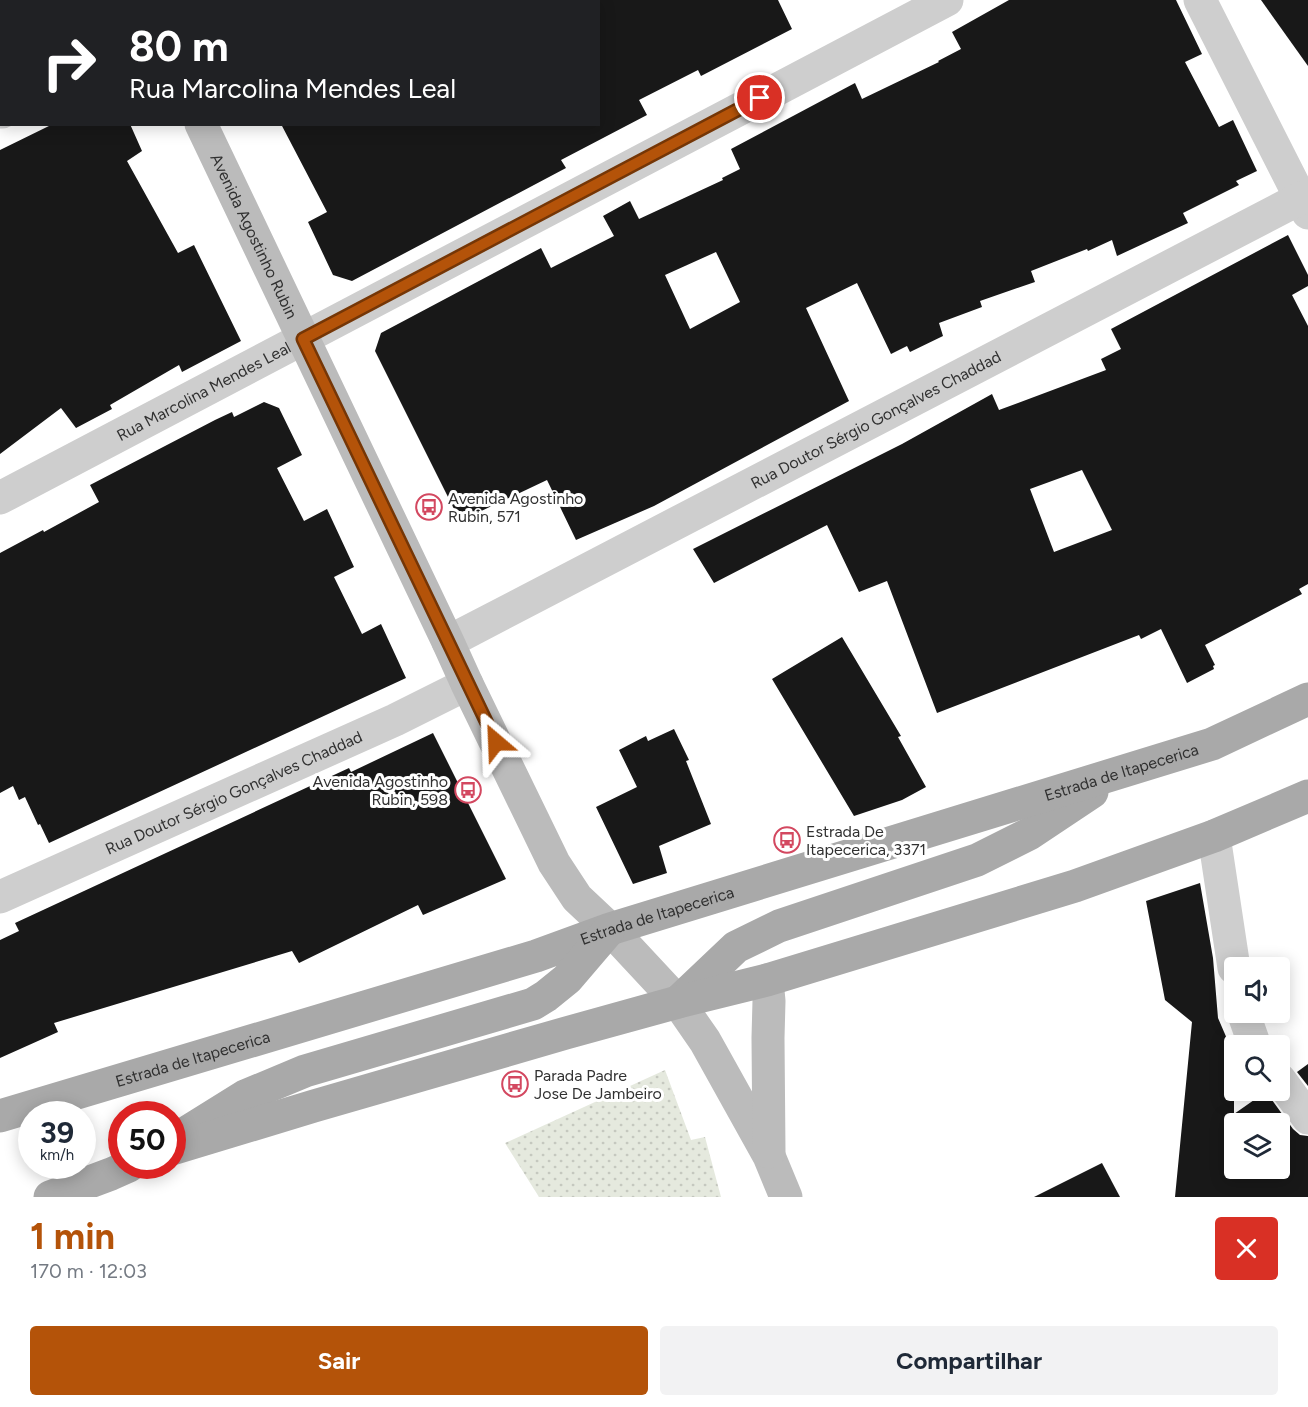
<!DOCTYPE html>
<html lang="pt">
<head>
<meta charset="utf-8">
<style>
	:root { --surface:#fff; --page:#f2f2f3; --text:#1f2937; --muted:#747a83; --accent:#b45309 }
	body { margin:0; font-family:Figtree,sans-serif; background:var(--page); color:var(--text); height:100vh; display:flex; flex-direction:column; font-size:22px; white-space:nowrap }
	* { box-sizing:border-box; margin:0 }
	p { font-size:20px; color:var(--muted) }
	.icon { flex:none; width:33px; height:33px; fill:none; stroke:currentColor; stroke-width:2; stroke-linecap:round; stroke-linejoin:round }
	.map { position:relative; height:1197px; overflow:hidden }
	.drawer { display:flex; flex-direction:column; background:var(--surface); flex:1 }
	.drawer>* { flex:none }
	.hud { position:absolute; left:0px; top:0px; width:600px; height:126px; box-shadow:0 3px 15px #0003; background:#202124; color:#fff; overflow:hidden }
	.tools { position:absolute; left:1224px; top:957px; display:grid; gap:12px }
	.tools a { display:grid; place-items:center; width:66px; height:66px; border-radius:6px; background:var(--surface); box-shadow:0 3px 15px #0003; font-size:30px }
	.speed { position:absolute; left:18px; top:1101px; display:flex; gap:12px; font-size:30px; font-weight:700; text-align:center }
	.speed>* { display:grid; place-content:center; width:78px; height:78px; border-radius:50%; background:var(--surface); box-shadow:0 3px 15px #0003; line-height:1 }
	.speed small { font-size:15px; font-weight:400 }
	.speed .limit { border:9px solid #d22; background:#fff; color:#111 }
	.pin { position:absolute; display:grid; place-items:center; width:51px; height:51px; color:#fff; margin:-26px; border:3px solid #fff; border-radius:50%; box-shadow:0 2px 6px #0007 }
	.me { position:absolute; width:66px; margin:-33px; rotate:334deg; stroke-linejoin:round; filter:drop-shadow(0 0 4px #0008) }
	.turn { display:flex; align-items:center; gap:21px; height:126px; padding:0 30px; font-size:27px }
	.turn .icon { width:78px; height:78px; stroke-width:2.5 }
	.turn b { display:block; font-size:42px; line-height:51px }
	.round { display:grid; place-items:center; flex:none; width:63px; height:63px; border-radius:6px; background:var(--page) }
	.head { display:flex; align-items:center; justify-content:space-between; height:102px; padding:0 30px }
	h1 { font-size:36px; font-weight:700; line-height:45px; color:var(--accent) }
	.cta { display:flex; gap:12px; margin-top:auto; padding:12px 30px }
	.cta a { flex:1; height:69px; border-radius:6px; background:var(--accent); color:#fff; font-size:24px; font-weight:700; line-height:69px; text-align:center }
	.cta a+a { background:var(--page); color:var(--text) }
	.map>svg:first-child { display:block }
	.grass { fill:url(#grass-dots) }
	.building { fill:#181818; fill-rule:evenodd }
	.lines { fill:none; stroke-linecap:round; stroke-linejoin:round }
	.street { stroke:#cecece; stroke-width:33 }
	.secondary { stroke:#bbb; stroke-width:33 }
	.primary { stroke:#a9a9a9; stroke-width:33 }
	.route-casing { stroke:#753606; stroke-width:15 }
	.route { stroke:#b45309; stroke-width:10 }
	.labels { text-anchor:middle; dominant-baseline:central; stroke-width:6; stroke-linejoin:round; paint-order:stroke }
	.street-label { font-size:16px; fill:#313131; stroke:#fff }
	.poi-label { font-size:16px; fill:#313131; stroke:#fff; text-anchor:start }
</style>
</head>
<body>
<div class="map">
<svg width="1308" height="1197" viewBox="0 0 1308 1197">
	<defs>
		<pattern id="grass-dots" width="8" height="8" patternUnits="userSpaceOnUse" patternTransform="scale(1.5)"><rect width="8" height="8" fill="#e5e9de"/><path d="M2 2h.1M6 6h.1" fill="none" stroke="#c5c8bf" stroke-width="1.8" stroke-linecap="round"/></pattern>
	</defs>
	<rect width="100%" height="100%" fill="#fff"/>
	<polygon class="grass" points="665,1070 691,1140 705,1137 721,1197 539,1197 505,1143"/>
	<g class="building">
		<polygon points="598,0 778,0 792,29 701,76 698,70 639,100 647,115 561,160 566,168 352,281 333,275 308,222 327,212 281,124 598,124"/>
		<path d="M 1009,0 L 1176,0 L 1202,54 L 1185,62 L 1219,127 L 1233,120 L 1257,171 L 1236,181 L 1239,185 L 1183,213 L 1188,223 L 1117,256 L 1112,240 L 1088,251 L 1087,249 L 1031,271 L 1035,282 L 980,301 L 982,307 L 939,323 L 943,336 L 910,352 L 907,346 L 891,354 L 857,283 L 806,308 L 849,401 L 654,506 L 576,540 L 547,480 L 460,521 L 375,351 L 381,333 L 541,248 L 551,268 L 614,236 L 603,216 L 630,201 L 639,219 L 723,180 L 722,178 L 740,169 L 731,149 L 855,83 L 862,99 L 939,62 L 938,61 L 961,49 L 952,32 ZM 716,252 L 740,302 L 690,329 L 665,275 Z"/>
		<polygon points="1261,0 1308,0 1308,66"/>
		<polygon points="53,124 130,124 142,151 127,161 178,253 194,245 241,341 182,372 179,365 110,405 112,409 76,428 61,408 0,454 0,150"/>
		<path d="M 1288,235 L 1308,275 L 1308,286 L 1292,295 L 1308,326 L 1308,584 L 1299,589 L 1302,594 L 1205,645 L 1215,665 L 1213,666 L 1214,669 L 1187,683 L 1161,629 L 1141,639 L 1139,635 L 937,713 L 887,581 L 859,592 L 827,525 L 714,583 L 693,549 L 902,444 L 992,394 L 999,410 L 1106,370 L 1101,359 L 1121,349 L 1111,329 ZM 1082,470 L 1112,530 L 1054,552 L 1030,489 Z"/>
		<polygon points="264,402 279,408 302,455 277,468 304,521 327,509 354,567 334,577 362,634 381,624 406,678 49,843 40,824 38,825 25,797 19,800 13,786 0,793 0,553 43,530 44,532 99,502 90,485 215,420 232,412 234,417"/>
		<polygon points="842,637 901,736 898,737 926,787 902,800 854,816 772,679"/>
		<polygon points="674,729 689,760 686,761 711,824 659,846 667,873 633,884 596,807 637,787 619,750 646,736 648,741"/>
		<polygon points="433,733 506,879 423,915 418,905 299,963 292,951 54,1023 58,1032 0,1058 0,940 19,931 15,923 349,768 351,772"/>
		<path d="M 1200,883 L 1213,958 L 1218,1018 L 1234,1055 L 1234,1114 L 1264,1093 L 1267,1093 L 1293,1129 L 1300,1135 L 1308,1136 L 1308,1197 L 1175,1197 L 1192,1022 L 1165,1000 L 1146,901 ZM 1234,1124 L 1280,1124 L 1280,1168 L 1234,1168 Z"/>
		<polygon points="1308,1064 1308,1086 1297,1072"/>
		<polygon points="1102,1163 1120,1197 1034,1197"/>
	</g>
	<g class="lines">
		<g class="street">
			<polyline points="1200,0 1308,213"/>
			<polyline points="210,2 213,0"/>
			<polyline points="0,112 2,112"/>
			<path id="s1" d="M 0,498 L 947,0"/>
			<path id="s2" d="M 448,642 L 1301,198"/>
			<polyline points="1214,836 1234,968"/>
			<path id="s3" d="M 0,897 L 395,720 L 467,684"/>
			<polyline points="1243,1012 1255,1046"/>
			<polyline points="1280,1080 1308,1118"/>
		</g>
		<g class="secondary">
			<polyline points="141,0 142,2"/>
			<path id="s4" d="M 201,124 L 448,642 L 467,684 L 554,863 L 577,898 L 610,929 L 678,1002 L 705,1041 L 769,1156 L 786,1197"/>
			<polyline points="767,980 769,1001 768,1038 769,1152"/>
		</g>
		<g class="primary">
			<polyline points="678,1002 736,947 779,926 977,860 1029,834 1092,792"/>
			<path id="s5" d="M 0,1116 L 536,956 L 610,929 L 1212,744 L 1308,699"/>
			<polyline points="184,1134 245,1096 305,1071 533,1004 546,996 567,979 608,931"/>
			<polyline points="172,1149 314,1106 566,1033 678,1002 767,980 1075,886 1214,836 1308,796"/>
			<polyline points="50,1197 111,1174 129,1166"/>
		</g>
	</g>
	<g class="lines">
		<g class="route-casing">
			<polyline id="route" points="496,742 303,339 760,98"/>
		</g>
		<use href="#route" class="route"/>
	</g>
	<defs>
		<g id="bus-ring" transform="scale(1.35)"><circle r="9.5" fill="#fff" stroke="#d34860" stroke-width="1.5"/><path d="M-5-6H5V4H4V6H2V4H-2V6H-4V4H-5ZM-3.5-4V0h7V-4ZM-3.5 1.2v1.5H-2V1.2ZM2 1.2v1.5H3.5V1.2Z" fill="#d34860"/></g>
	</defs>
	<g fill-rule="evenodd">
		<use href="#bus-ring" x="429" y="507"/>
		<use href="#bus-ring" x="468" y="790"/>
		<use href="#bus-ring" x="787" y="840"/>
		<use href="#bus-ring" x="515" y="1084"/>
	</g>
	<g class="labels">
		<g class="street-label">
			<text stroke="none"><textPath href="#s4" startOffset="124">Avenida Agostinho Rubin</textPath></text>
			<text stroke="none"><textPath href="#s1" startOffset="230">Rua Marcolina Mendes Leal</textPath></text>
			<text stroke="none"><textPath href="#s2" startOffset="482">Rua Doutor Sérgio Gonçalves Chaddad</textPath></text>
			<text stroke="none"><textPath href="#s5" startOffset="1173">Estrada de Itapecerica</textPath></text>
			<text stroke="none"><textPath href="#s3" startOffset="256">Rua Doutor Sérgio Gonçalves Chaddad</textPath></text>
			<text stroke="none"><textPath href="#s5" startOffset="687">Estrada de Itapecerica</textPath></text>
			<text stroke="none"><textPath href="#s5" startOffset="201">Estrada de Itapecerica</textPath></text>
		</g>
		<g class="poi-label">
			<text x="448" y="498">Avenida Agostinho<tspan x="448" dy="18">Rubin, 571</tspan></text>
			<text x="448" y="781" text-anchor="end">Avenida Agostinho<tspan x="448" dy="18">Rubin, 598</tspan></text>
			<text x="806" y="831">Estrada De<tspan x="806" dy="18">Itapecerica, 3371</tspan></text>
			<text x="534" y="1075">Parada Padre<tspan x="534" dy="18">Jose De Jambeiro</tspan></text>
		</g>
	</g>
</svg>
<div class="tools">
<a><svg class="icon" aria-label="sound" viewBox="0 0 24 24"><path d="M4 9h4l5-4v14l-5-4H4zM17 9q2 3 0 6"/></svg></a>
<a><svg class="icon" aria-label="search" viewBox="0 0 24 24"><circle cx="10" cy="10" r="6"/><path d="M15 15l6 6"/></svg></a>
<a><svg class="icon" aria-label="layers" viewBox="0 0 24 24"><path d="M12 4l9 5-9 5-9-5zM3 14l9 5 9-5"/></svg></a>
</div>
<div class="speed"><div>39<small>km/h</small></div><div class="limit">50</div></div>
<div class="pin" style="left:760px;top:98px;background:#d93025"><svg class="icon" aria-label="arrive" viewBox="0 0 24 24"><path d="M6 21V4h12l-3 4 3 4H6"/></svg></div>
<svg class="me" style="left:496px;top:742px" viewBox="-20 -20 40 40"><path d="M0-17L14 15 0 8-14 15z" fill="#b45309" stroke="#fff" stroke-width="4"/></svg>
<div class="hud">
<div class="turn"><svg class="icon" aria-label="right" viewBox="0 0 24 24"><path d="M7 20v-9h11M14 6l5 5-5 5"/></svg><div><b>80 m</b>Rua Marcolina Mendes Leal</div></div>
</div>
</div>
<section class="drawer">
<div class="head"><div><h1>1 min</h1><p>170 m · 12:03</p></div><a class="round" style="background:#d93025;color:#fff"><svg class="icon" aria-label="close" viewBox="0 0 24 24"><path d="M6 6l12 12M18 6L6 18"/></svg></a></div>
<div class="cta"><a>Sair</a><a>Compartilhar</a></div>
</section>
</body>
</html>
